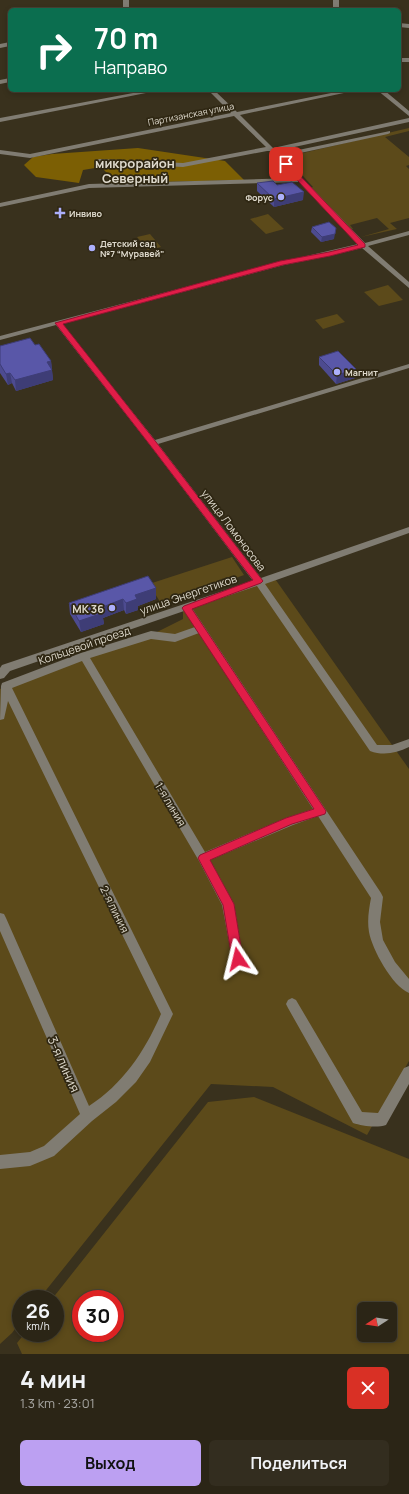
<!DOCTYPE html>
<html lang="ru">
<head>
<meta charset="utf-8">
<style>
	:root { --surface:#2b2516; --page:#332d1f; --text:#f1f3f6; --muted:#a6a5a1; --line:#474235; --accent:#bca0f2 }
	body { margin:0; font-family:Manrope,sans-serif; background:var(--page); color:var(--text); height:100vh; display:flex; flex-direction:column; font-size:15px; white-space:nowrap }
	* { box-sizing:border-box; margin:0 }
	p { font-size:13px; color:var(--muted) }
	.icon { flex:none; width:22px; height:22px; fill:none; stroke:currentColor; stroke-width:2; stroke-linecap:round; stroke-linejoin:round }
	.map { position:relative; height:1354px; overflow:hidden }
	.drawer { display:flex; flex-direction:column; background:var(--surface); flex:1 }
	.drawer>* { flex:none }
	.hud { position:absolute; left:8px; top:8px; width:393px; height:84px; border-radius:6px; box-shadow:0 2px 6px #0003,0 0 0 1px var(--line); background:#0b6e4f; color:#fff; overflow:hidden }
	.needle { width:26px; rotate:258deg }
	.tools { position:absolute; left:357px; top:1302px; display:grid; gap:8px }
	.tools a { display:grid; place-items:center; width:40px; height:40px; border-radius:6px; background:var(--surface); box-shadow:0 2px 6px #0003,0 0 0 1px var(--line); font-size:20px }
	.speed { position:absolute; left:12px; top:1290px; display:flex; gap:8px; font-size:20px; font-weight:700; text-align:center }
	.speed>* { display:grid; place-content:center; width:52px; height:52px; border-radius:50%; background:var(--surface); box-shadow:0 2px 6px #0003,0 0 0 1px var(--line); line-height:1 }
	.speed small { font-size:10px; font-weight:400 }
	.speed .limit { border:6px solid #d22; background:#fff; color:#111 }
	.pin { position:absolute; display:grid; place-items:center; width:34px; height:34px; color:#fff; margin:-17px; border-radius:8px; box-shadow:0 2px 6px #0006 }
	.me { position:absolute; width:44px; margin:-22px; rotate:350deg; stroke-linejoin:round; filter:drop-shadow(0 0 3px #0008) }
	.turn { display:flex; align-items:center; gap:14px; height:84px; padding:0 20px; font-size:18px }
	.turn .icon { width:52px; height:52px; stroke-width:2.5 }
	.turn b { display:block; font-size:28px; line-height:34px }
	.round { display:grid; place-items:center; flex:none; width:42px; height:42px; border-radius:6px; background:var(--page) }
	.overview { display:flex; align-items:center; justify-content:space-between; height:68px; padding:0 20px }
	h1 { font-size:24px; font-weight:700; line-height:30px }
	.action { display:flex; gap:8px; margin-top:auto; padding:8px 20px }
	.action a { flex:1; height:46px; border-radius:6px; background:var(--accent); color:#111; font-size:16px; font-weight:700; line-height:46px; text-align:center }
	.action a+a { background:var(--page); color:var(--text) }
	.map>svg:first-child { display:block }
	.green { fill:#5c4a1a; fill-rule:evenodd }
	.forest { fill:#7c5f04 }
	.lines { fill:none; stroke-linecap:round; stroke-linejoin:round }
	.minor { fill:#807c72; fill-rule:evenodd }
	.wall { fill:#4d4b90 }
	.shaded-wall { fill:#3e3d76 }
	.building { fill:#5957a8; stroke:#3e3d76 }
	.route { fill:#e11d48; stroke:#92132f }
	.poi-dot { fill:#acaffb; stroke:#2f2713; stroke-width:1.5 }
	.labels { text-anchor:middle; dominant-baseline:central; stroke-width:3.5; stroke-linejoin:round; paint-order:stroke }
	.far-street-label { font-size:9px; fill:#ded9cc; stroke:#2f2713 }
	.far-poi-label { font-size:9px; font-weight:bold; fill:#ded9cc; stroke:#2f2713; text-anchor:start }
	.street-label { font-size:11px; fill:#ded9cc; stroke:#2f2713 }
	.poi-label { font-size:11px; font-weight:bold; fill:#ded9cc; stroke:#2f2713; text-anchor:end }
	.far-district-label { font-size:13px; font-weight:bold; fill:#ded9cc; stroke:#2f2713 }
	.near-street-label { font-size:13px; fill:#ded9cc; stroke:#2f2713 }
</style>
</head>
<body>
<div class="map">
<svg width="409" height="1354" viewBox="0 0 409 1354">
	<rect width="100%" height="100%" fill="#39311d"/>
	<g class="green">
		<polygon points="409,128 409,131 385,137 409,157 409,165 406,166 409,169 409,218 390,223 397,229 361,237 357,234 361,237 389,229 377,218 350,225 353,229 352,229 308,188 313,187 286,157"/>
		<polygon points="268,214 284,229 266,234 250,219"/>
		<polygon points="150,234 161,247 148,250 137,237"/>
		<polygon points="388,285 403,300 379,306 364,292"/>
		<polygon points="337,314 345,322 323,329 315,320"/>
		<polygon points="232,557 244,575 162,605 149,584"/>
		<polygon points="273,576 409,769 409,1061 367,1135 273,1087 211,1084 39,1299 21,1299 21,1321 12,1333 0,1344 0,689 6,686 151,635 183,619 183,607"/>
		<path d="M 254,1097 L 409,1159 L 409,1354 L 22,1354 L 17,1343 L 25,1333 L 55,1333 L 55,1299 L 52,1299 L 208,1102 ZM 81,1299 L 115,1299 L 115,1333 L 81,1333 ZM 364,1309 L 390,1309 L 390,1335 L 364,1335 Z"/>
	</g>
	<polygon class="forest" points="138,148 225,161 244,180 111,183 111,177 101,167 83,170 79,183 36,177 24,165 33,157 52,154"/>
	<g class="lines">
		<g class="minor">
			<rect x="123" y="0" width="6" height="10"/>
			<rect x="333" y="0" width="6" height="10"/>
			<polygon points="399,23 409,24 409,28 399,27"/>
			<polygon points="10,42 10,46 0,48 0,44"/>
			<rect x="399" y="58" width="10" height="4"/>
			<polygon points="10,78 10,82 0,84 0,80"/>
			<polygon points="149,90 161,90 0,122 0,118"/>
			<path d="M 208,90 L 214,90 L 237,112 L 346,90 L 358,90 L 240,115 L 273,148 L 409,118 L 409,122 L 276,151 L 279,154 L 390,131 L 390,133 L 388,134 L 282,157 L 365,243 L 409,231 L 409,235 L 368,246 L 409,282 L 409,288 L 362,248 L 329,256 L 284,265 L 62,324 L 155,440 L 409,364 L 409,368 L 158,444 L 261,578 L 409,527 L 409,533 L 265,584 L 377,745 L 392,745 L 409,739 L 409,747 C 396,753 384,756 370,751 L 257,586 L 192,608 L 381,893 L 383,897 L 380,922 L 383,940 L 395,962 L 409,979 L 409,993 C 392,986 372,949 369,932 C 367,920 369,909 371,898 L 318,816 L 293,825 L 210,860 L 234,904 L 243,959 L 241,963 L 237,964 L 233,963 L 222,905 L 199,861 L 82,661 L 12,688 L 173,1014 L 150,1062 L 136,1082 L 116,1102 L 92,1121 L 54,1156 L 30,1166 L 0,1169 L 0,1155 L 30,1152 L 44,1146 L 80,1114 L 0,931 L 0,913 L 4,914 L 6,918 L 89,1106 C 123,1084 145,1051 161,1014 L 8,701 L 4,719 L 0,720 L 1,686 L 2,683 L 81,653 L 151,631 L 175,634 L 195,627 L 184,611 L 10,671 L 4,678 L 0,679 L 0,668 L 2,665 L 253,581 L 150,445 L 56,325 L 0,340 L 0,336 L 281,262 L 358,244 L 299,182 L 89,188 L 0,207 L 0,203 L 89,184 L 296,178 L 270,151 L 267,151 L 183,167 L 99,163 L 96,161 L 99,159 L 183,163 L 266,147 L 234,116 L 30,158 L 0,154 L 0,150 L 30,154 L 231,113 ZM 199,633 L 313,809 L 286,818 L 205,852 L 90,658 L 151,639 L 175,642 Z"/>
			<polygon points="377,90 384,90 409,111 409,116"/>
			<path d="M 292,998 L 296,1000 L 362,1112 L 378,1113 L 404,1068 L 409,1066 L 409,1084 L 386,1125 C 377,1128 362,1126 353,1123 L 288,1008 L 286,1004 L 288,1000 Z"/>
		</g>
	</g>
	<g class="wall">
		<polygon points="257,183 277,185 303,200 274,207 257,191"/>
		<polygon points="312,227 334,239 321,242 311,232"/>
		<polygon points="35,345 51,361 53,380 16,391 12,383 8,385 0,373 0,346"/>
		<polygon points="319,357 356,369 355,378 336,384 319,365"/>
		<polygon points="156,588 156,599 138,606 138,610 126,614 124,610 103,618 104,624 81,632 70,614 69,603"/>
	</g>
	<g class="shaded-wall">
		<polygon points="304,192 303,200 274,207 274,199"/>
		<polygon points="336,228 334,239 321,242 322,237"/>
		<polygon points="51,361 53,380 16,391 15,380 47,362"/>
		<polygon points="356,369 355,378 336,384 337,375"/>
		<polygon points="10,373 12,383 8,385 6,374"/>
		<polygon points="156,588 156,599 138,606 138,610 126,614 126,603 135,595"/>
		<polygon points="123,599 124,610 103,618 104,624 81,632 79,621 100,608"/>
	</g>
	<g class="building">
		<polygon points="273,181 277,185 292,182 304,192 274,199 257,183"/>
		<polygon points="329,222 336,228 335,234 322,237 312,227"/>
		<polygon points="30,338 35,345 39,344 51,361 47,362 52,370 15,380 10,373 6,374 0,364 0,346"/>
		<polygon points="338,351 356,369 337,375 319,357"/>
		<polygon points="148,576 156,588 135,595 137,599 126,603 123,599 100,608 103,613 79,621 69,603"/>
	</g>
	<polygon class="route" points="283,163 288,163 365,244 365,247 330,256 283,265 63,324 156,442 263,581 261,583 192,609 326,811 325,814 292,824 210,860 234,904 243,959 241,963 238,964 234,963 232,959 223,905 198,858 200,855 286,818 314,809 182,608 184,606 253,580 150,445 55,323 280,261 329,252 358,245 283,165"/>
	<g class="poi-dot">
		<circle cx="281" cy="197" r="4"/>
		<path d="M58 207h4v4h4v4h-4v4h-4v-4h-4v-4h4z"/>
		<circle cx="92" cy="248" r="4"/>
		<circle cx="337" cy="372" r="4"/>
		<circle cx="112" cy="608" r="4"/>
	</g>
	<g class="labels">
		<g class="far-street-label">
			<text transform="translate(191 114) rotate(-11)">Партизанская улица</text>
		</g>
		<g class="far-poi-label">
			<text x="273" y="197" text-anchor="end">Форус</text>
			<text x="69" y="213">Инвиво</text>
			<text x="100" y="243">Детский сад<tspan x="100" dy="10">№7 “Муравей"</tspan></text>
			<text x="345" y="372">Магнит</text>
		</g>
		<g class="street-label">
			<text transform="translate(234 530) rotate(53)">улица Ломоносова</text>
			<text transform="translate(188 594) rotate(-19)">улица Энергетиков</text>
			<text transform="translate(84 645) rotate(-19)">Кольцевой проезд</text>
			<text transform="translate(171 804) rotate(59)">1-я линия</text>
			<text transform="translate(115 909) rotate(64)">2-я линия</text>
		</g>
		<g class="poi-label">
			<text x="104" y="608">МК 36</text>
		</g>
		<g class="far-district-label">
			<text x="135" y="163">микрорайон<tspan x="135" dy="15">Северный</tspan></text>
		</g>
		<g class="near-street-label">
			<text transform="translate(64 1064) rotate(66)">3-я линия</text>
		</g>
	</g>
</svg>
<div class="tools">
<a><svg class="needle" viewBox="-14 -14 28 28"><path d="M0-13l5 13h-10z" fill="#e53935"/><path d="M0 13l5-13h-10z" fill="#a6a5a1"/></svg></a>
</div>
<div class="speed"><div>26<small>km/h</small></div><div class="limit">30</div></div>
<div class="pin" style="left:286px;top:164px;background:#d93025"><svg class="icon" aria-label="arrive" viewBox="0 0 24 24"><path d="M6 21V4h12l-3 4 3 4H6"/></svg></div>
<svg class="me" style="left:238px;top:959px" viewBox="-20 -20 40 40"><path d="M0-17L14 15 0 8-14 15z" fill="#e11d48" stroke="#fff" stroke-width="4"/></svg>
<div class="hud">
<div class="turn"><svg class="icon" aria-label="right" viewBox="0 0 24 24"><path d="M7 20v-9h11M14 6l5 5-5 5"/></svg><div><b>70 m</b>Направо</div></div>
</div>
</div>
<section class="drawer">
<div class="overview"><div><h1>4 мин</h1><p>1.3 km · 23:01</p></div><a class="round" style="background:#d93025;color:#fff"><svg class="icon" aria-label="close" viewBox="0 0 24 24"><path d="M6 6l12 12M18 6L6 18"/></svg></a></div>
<div class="action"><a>Выход</a><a>Поделиться</a></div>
</section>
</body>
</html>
